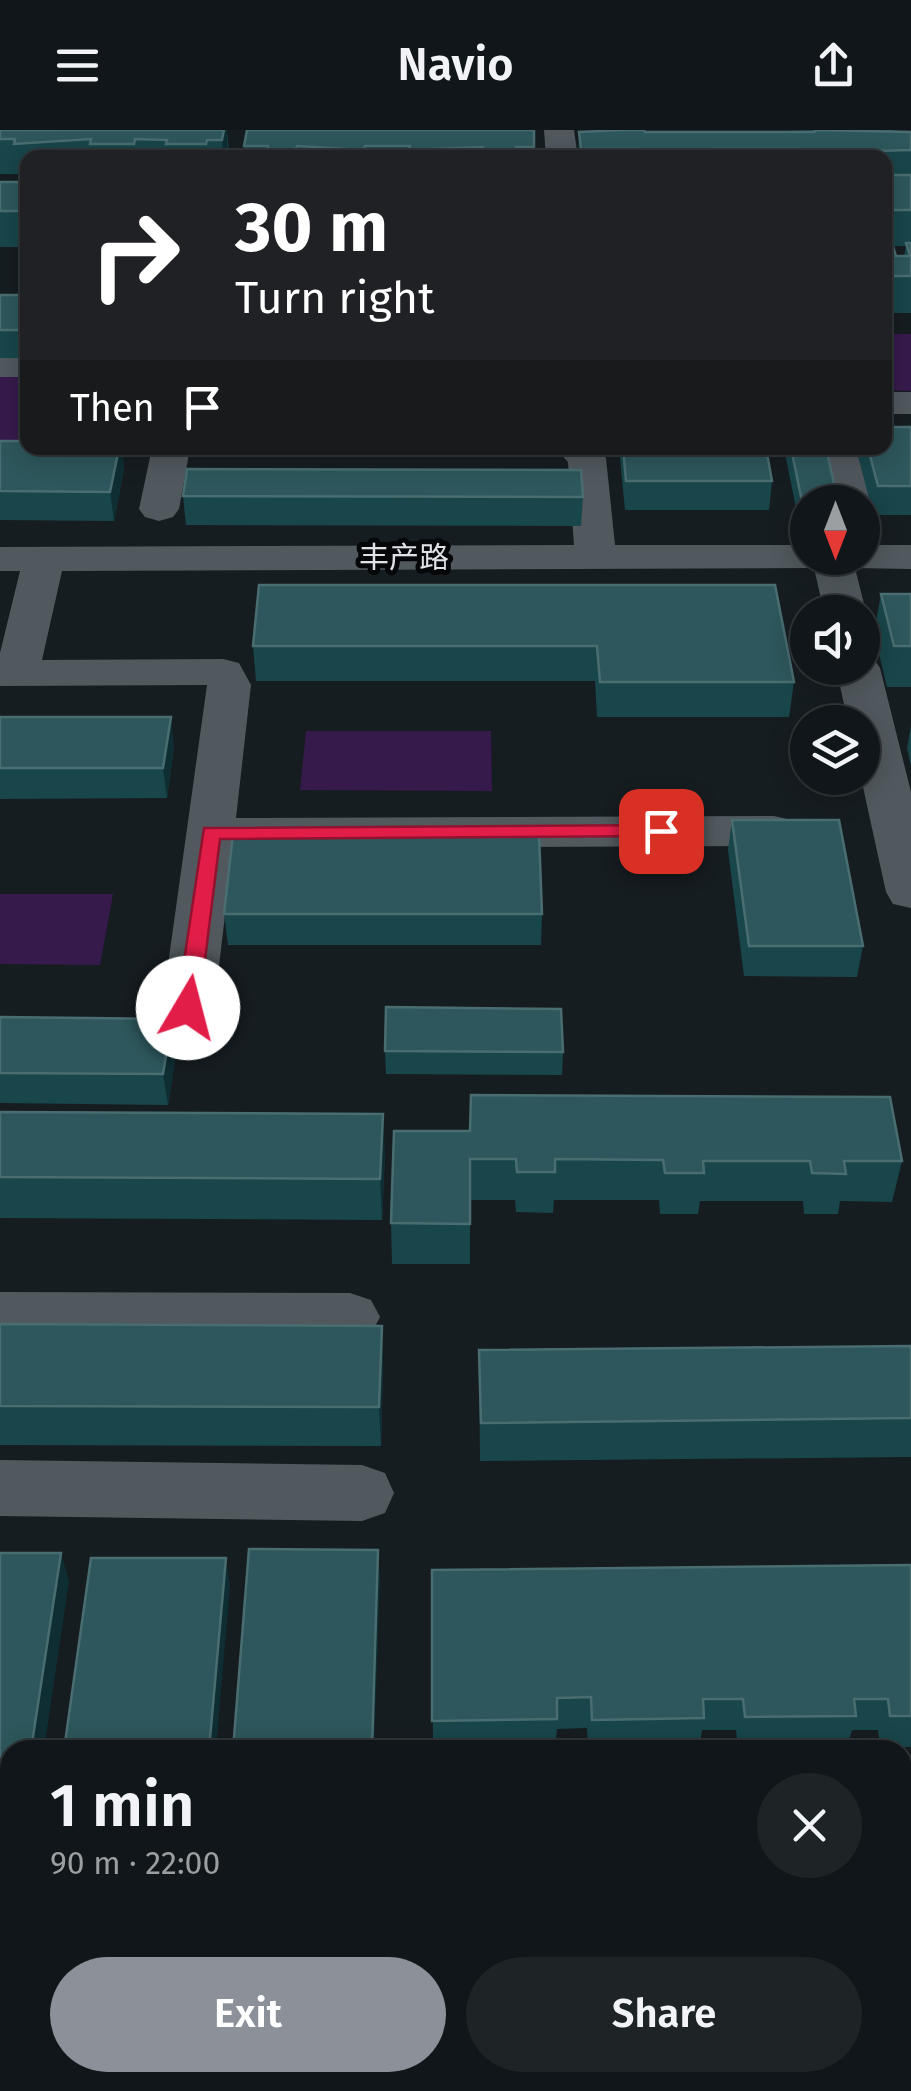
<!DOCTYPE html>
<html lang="en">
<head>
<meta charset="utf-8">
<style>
	:root { --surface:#101619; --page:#1e2326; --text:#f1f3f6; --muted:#9c9fa2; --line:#303538; --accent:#8c9099 }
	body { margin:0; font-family:"Fira Sans","Noto Sans SC",sans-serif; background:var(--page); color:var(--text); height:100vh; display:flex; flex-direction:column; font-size:38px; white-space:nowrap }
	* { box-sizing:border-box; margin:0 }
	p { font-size:32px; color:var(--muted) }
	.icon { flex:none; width:55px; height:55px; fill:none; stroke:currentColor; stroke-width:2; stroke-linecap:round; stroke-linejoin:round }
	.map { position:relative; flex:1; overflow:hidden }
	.panel { position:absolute; left:0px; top:1610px; width:912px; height:352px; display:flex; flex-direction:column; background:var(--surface); border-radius:30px 30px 0 0; box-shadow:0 5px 25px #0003,0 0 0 2px var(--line) }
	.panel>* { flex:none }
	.hud { position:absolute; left:20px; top:20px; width:872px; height:305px; border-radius:20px; box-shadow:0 5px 25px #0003,0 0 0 2px var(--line); background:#202124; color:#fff; overflow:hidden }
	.needle { width:65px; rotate:180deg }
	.buttons { position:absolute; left:790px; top:355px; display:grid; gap:20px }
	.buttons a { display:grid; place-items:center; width:90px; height:90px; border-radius:50%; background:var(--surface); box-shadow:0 5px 25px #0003,0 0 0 2px var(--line); font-size:50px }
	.pin { position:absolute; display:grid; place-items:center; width:85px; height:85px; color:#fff; margin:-42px; border-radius:20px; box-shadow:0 5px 15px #0006 }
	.me { position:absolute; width:110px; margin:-55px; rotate:8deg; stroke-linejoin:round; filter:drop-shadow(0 0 8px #0008) }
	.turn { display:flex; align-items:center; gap:35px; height:210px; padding:0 50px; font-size:45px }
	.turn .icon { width:130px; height:130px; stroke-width:2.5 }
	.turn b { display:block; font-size:70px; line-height:85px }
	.then { display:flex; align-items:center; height:95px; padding:0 50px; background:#0003; gap:20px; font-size:38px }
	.round { display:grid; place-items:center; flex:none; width:105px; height:105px; border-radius:52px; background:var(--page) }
	.overview { display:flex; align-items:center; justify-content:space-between; height:170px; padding:0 50px }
	h1 { font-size:60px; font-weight:600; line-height:75px }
	.button { display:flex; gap:20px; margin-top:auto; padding:20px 50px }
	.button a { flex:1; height:115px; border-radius:60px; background:var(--accent); color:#fff; font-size:40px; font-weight:600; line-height:115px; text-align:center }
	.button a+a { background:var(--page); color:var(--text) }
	header { display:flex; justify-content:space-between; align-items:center; height:130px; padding:0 50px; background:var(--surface); font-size:45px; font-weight:600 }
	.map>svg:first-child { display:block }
	.green { fill:#371a4c }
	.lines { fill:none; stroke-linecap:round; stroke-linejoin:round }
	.minor { fill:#51595e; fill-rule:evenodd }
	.wall { fill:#18464b; fill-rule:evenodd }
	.shaded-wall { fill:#0e2e33 }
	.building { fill:#2d575c; stroke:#496d71; stroke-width:2.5 }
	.route { fill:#e11d48; stroke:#92132f; stroke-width:2.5 }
	.labels { text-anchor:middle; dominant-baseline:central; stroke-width:10; stroke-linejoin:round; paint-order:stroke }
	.far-street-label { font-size:30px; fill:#dfe3e7; stroke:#050709 }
</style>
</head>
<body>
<header><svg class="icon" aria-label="menu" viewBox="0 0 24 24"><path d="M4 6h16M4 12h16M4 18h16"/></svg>Navio<svg class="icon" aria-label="share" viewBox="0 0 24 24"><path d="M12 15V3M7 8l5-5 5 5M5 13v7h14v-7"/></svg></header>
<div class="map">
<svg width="911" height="1961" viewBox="0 0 911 1961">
	<rect width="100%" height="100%" fill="#161d21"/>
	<g class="green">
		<polygon points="911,204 911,261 885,260 885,204"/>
		<polygon points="0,242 27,243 28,318 138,318 120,327 0,329"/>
		<polygon points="306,601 491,601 492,661 300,660"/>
		<polygon points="0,764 113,764 100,835 0,834"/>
	</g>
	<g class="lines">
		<g class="minor">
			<polygon points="544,0 574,0 578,28 546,28"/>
			<rect x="0" y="225" width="28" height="22"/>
			<rect x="885" y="262" width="26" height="22"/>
			<polygon points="152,318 190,318 179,379 173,387 159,391 145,387 139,379"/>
			<polygon points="555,318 598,318 606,328 615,415 808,415 808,428 862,428 862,415 911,415 911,439 855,438 866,482 862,488 862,482 824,482 814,438 62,441 42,530 223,529 239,533 251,555 236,688 774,686 791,690 798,701 791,712 774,716 233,718 214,878 207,891 188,896 169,891 162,878 207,555 0,556 0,523 20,441 0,441 0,417 574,415 568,332"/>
			<polygon points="818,318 856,318 871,372 865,380 862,372 831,372"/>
			<polygon points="862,526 874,529 880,538 911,662 911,778 893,774 886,762 861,648 862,592 848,592 836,538 862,538"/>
			<polygon points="0,1162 350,1163 371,1170 380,1187 371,1204 350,1211 0,1210"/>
			<polygon points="0,1330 362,1335 385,1343 394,1363 385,1383 362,1391 0,1386"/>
			<rect x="0" y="1722" width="10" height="74"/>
		</g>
	</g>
	<g class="wall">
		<polygon points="0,0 227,0 229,22 228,28 28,28 28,48 19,48 18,44 0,44"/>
		<polygon points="534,0 534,28 516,28 516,17 516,28 483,28 483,17 483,28 245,28 244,16"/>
		<path d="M 783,0 L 890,0 L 911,2 L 911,183 L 885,183 L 885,28 L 578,28 L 579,2 L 814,2 L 814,1 ZM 893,116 L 906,116 L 904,126 L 896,126 Z"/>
		<rect x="0" y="52" width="28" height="65"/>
		<rect x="0" y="165" width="28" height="63"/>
		<polygon points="911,297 911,385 873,385 858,325 859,318 885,318"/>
		<polygon points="0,311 28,318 122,318 124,339 114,391 0,390"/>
		<polygon points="619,318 766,318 772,351 769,380 625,380"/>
		<polygon points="784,318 826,318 808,372 808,408 802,408"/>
		<polygon points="183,366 583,367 581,396 186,395"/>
		<polygon points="775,455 794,552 789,587 597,587 595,551 256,551 253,516"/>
		<polygon points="881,464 911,464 911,557 887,557 874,503"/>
		<polygon points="0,587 174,617 167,668 0,669"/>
		<polygon points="911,596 911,636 907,618"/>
		<polygon points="732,690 863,816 857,847 744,846 728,720"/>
		<polygon points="224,784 542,784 541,815 228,815"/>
		<polygon points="0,887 172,889 177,919 168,975 0,973"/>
		<polygon points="385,921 563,922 562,945 386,944"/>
		<polygon points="0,982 385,1024 382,1090 0,1088"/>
		<polygon points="394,1001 902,1031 892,1072 840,1071 838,1084 804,1084 803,1071 700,1071 698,1084 660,1084 659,1070 554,1070 553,1083 516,1082 515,1070 470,1070 470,1134 392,1134 391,1093"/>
		<polygon points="0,1194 382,1196 383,1235 381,1316 0,1315"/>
		<polygon points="911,1216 911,1327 480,1331 479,1220"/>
		<polygon points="0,1423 69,1451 10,1620 10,1689 0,1689"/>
		<polygon points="911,1435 911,1617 880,1617 878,1600 852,1600 847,1617 738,1618 736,1600 702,1600 699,1619 588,1620 587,1598 557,1599 555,1620 433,1620 432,1440"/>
		<polygon points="0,1780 367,1952 366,1961 0,1961"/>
	</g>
	<g class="shaded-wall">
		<polygon points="224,0 227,0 228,28 224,28 222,10"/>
		<polygon points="25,76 28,90 28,108 24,81"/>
		<polygon points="119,318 122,318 124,339 114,391 110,362"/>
		<polygon points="171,587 174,617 167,668 163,638"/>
		<polygon points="172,889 177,919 168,975 163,944"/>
		<polygon points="383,984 385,1024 382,1090 380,1049"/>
		<polygon points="382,1196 383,1235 381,1316 379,1277"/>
		<polygon points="378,1420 380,1448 374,1620 372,1620"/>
		<polygon points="61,1423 69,1451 44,1620 31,1620"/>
		<polygon points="226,1428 230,1456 216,1620 209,1620"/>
	</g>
	<g class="building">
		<polygon points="0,0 224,0 222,10 207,10 206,14 166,14 167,10 135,9 134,14 90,14 91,9 14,14 15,9 0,9"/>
		<polygon points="247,0 534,0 534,17 516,17 516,21 483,21 483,17 409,20 410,16 365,16 364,20 297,16 296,20 268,20 268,16 244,16"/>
		<polygon points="623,0 644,0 645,2 815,2 815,0 911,2 911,20 803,23 802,19 711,19 712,24 644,24 643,19 581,19 579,2"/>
		<rect x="885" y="45" width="26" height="35"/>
		<polygon points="0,52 28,52 28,76 25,76 24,81 0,81"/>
		<polygon points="885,113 892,113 896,126 910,126 906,113 911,113 911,146 885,146"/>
		<rect x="0" y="165" width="28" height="35"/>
		<polygon points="885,297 911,297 911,356 878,356 868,318 885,318"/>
		<polygon points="0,311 28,311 28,318 119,318 110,362 0,361"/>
		<polygon points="623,318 766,318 772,351 626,351"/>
		<polygon points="791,318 826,318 838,372 808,372 808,386 805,386"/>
		<polygon points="187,339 581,340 583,367 183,366"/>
		<polygon points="259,455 775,455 794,552 600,552 597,516 253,516"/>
		<polygon points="881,464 911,464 911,516 894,516"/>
		<polygon points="0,587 171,587 163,638 0,638"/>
		<polygon points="732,690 839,690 863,816 749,816"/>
		<polygon points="233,704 539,704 542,784 224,784"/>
		<polygon points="386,877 561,879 563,922 385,921"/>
		<polygon points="0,887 172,889 163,944 0,943"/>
		<polygon points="471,965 890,967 902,1031 844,1031 846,1044 812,1043 810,1031 703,1031 704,1043 665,1043 663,1030 555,1029 555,1042 517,1042 516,1029 470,1029 470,1094 391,1093 394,1001 470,1001"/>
		<polygon points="0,982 383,984 380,1049 0,1047"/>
		<polygon points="0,1194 382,1196 379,1277 0,1276"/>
		<polygon points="911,1216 911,1288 481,1293 479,1220"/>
		<polygon points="249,1419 378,1420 372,1620 233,1620"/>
		<polygon points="0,1423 61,1423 31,1620 10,1620 10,1664 0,1664"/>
		<polygon points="91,1428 226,1428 209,1620 64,1620"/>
		<polygon points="911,1435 911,1586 890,1586 888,1569 854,1569 856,1586 745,1587 743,1569 703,1569 704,1588 592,1590 591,1567 557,1568 557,1589 432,1591 432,1440"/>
		<polygon points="0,1780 10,1780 10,1952 364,1952 363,1956 0,1955"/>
		<polygon points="911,1788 911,1961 419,1961 419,1952 902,1952 902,1789"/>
	</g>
	<polygon class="route" points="661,695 668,697 668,706 220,709 199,878 188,885 177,878 204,698"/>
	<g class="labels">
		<g class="far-street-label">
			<text x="404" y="428">丰产路</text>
		</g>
	</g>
</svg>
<div class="buttons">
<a><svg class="needle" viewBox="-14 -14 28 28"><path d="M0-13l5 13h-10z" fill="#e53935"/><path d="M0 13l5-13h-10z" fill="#9c9fa2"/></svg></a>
<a><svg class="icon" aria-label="sound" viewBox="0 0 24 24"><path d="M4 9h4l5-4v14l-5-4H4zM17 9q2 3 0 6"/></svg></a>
<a><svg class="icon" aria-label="layers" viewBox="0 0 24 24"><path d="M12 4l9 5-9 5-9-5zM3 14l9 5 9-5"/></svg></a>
</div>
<div class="pin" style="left:661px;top:701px;background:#d93025"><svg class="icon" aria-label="arrive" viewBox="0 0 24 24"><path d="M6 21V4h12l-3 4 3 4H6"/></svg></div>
<svg class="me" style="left:188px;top:878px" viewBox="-20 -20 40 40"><circle r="19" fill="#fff"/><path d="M0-13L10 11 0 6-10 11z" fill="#e11d48"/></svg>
<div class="hud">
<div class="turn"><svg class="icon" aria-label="right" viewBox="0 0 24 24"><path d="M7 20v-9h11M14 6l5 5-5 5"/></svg><div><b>30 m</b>Turn right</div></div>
<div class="then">Then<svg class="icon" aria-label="arrive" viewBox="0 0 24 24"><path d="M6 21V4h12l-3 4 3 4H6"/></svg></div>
</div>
<section class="panel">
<div class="overview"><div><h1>1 min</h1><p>90 m · 22:00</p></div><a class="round"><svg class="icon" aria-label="close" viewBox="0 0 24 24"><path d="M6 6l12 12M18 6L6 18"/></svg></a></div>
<div class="button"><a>Exit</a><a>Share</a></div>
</section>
</div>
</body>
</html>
